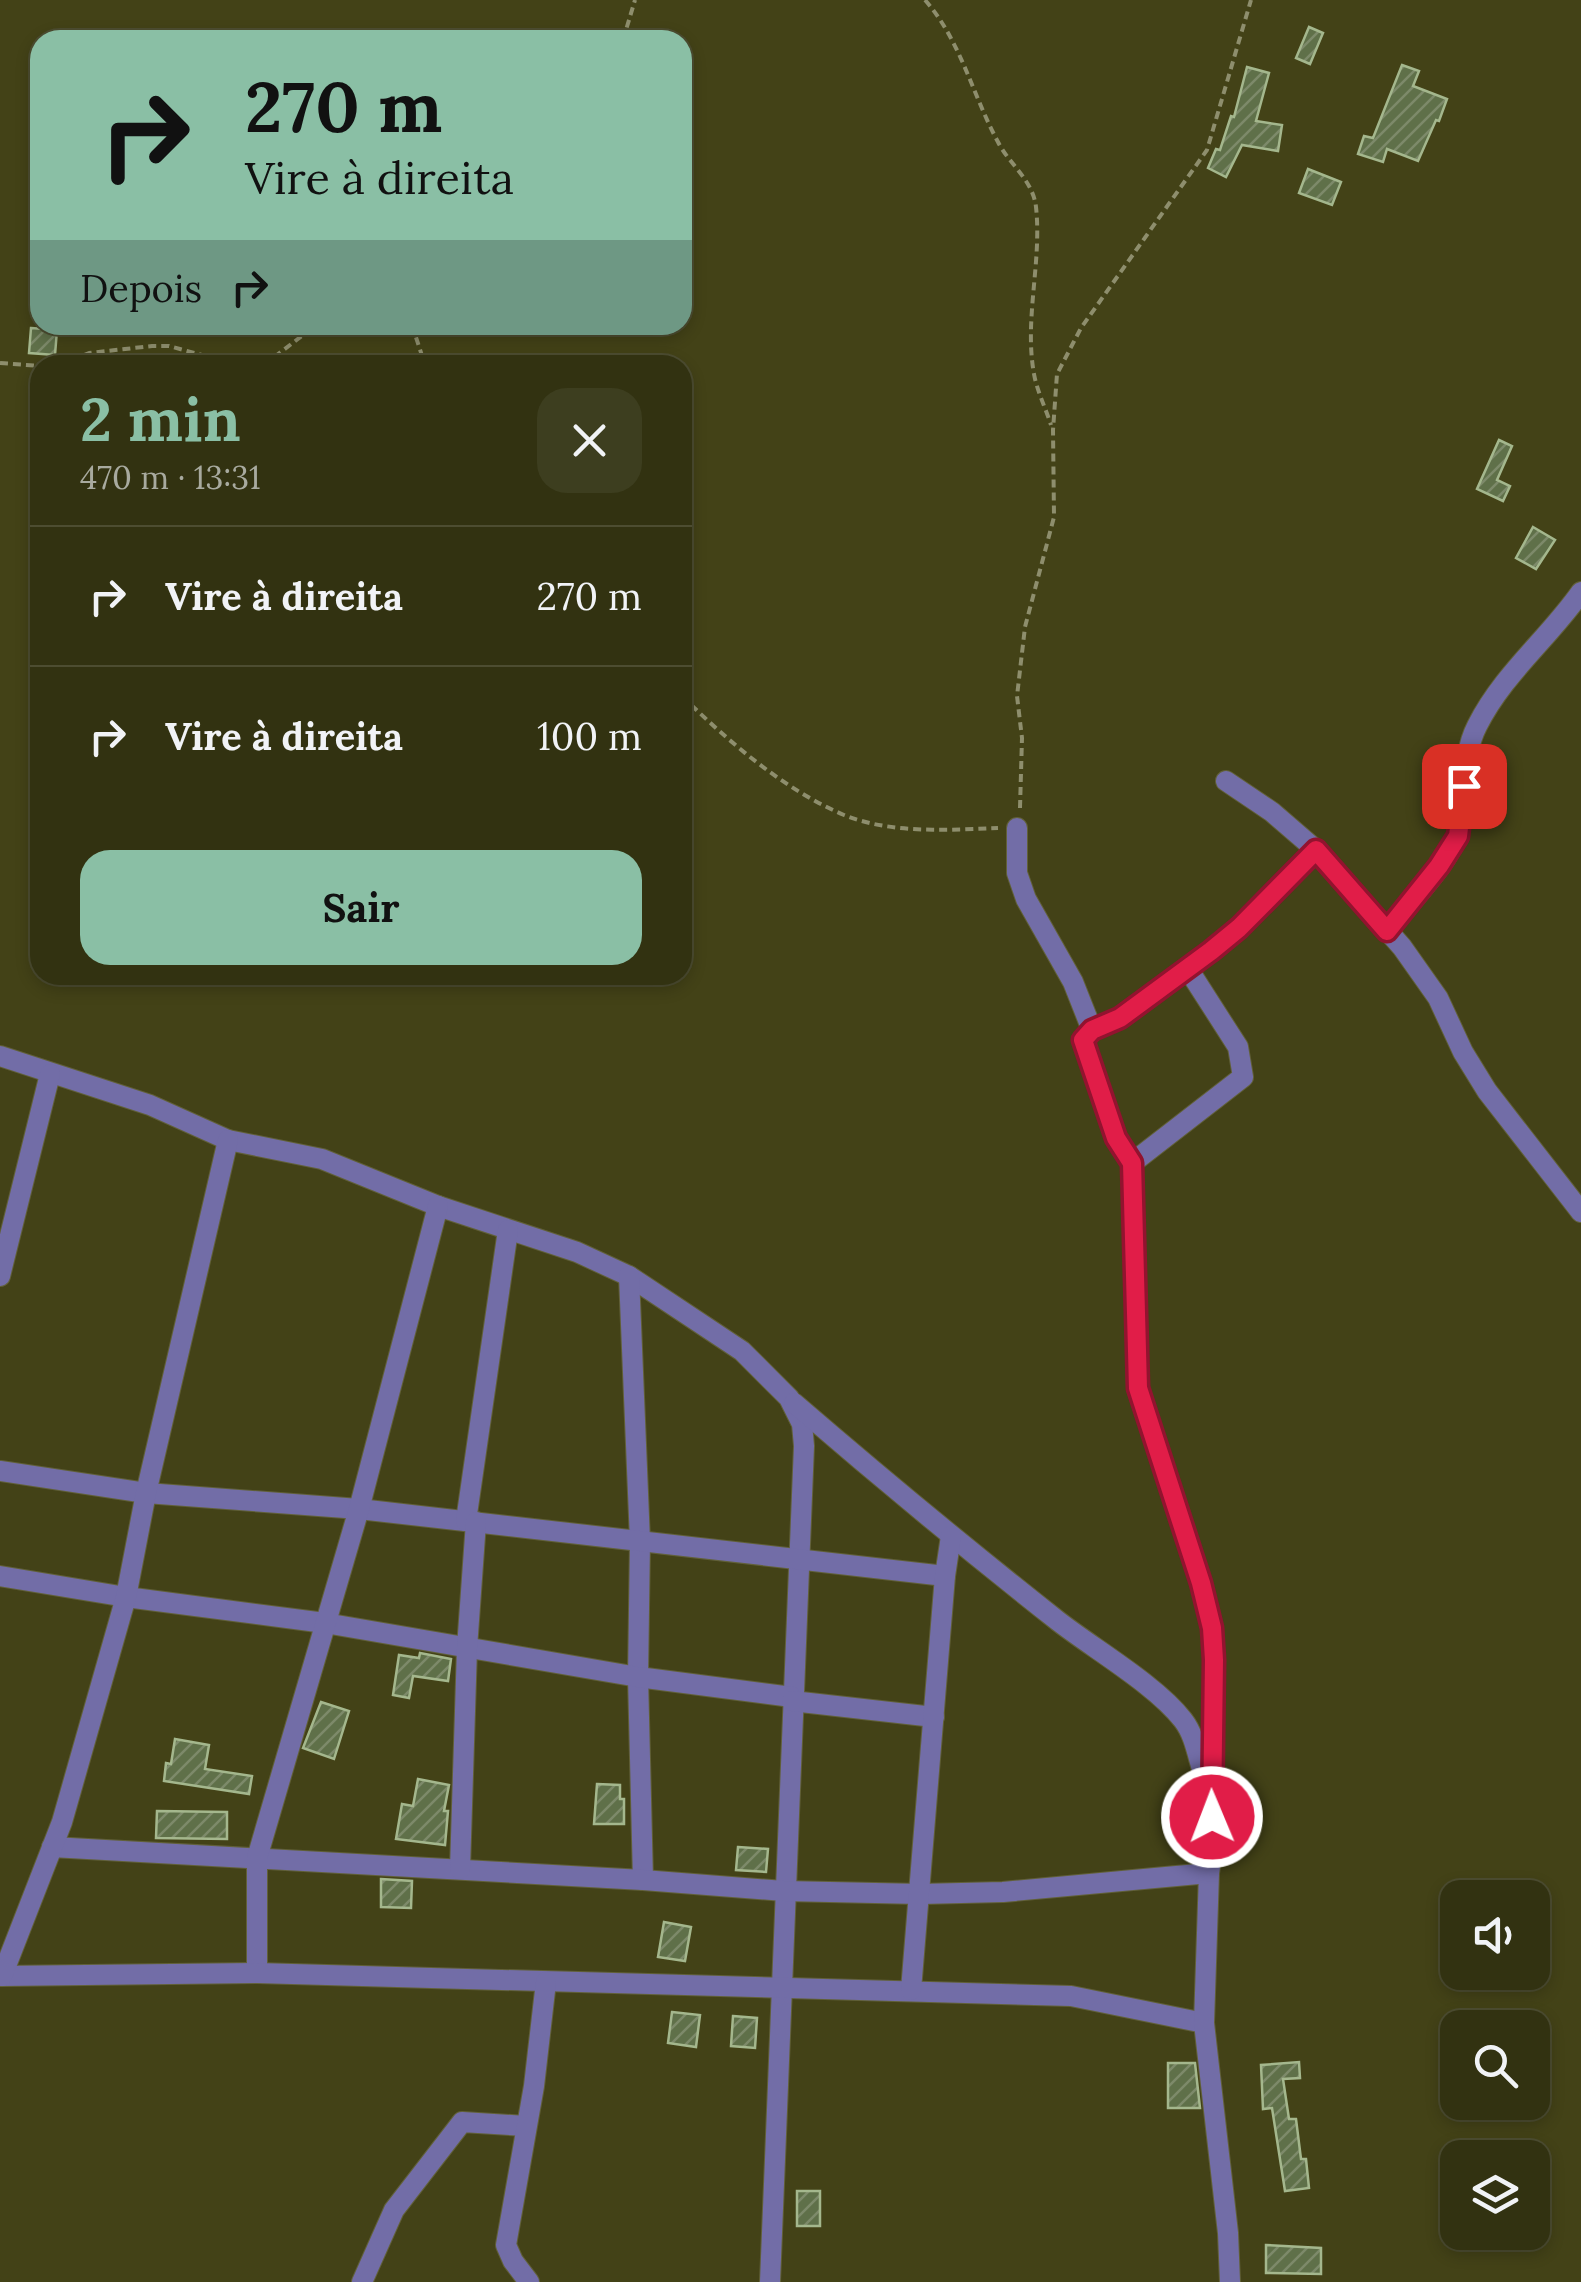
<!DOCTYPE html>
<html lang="pt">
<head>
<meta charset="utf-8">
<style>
	:root { --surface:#323211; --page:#3d3e1f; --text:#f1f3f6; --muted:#a8aa9f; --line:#4d4d31; --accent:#8abfa5 }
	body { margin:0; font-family:Lora,serif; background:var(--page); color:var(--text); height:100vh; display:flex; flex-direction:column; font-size:38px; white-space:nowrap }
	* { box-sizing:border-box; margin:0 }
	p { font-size:32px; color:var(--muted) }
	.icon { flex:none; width:55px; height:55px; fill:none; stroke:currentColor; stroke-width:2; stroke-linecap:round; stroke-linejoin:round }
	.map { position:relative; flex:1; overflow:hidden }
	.side { position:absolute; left:30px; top:355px; width:662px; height:630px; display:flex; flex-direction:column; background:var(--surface); border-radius:30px; box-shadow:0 5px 15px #0003,0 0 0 2px var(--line) }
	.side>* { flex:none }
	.top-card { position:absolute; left:30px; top:30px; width:662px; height:305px; border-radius:30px; box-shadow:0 5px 15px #0003,0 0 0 2px var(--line); background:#8abfa5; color:#111; overflow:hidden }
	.tools { position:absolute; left:1440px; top:1880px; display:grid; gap:20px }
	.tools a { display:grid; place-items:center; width:110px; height:110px; border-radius:20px; background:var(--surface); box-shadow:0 5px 15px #0003,0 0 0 2px var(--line); font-size:50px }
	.pin { position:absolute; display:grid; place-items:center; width:85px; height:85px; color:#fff; margin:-42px; border-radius:20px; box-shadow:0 5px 15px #0006 }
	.me { position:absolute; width:110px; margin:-55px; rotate:359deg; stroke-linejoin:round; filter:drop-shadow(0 0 8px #0008) }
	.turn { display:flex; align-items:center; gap:35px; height:210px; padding:0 50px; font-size:45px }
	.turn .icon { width:130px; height:130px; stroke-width:2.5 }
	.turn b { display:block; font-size:70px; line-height:85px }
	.then { display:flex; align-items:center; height:95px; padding:0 50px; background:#0003; gap:20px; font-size:38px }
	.round { display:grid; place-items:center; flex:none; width:105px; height:105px; border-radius:30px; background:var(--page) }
	.headline { display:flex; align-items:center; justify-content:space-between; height:170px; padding:0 50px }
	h1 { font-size:60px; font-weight:800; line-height:75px; color:var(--accent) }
	.action { display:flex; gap:20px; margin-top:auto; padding:20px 50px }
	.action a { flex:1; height:115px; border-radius:30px; background:var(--accent); color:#111; font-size:40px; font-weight:800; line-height:115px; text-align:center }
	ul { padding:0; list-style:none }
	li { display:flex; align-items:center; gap:30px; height:140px; padding:0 50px; border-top:2px solid var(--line) }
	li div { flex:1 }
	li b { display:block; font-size:38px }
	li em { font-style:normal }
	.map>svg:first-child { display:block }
	.building { fill:url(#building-hatch); stroke:#a4b78d; stroke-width:2.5 }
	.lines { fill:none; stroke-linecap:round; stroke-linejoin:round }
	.minor-casing { stroke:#616039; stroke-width:22 }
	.path { stroke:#8e8e6d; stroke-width:4; stroke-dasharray:8 5; stroke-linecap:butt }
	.minor { stroke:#726da7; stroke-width:20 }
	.route-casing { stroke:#92132f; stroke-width:25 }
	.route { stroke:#e11d48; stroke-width:18 }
</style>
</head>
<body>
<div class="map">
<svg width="1581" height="2282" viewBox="0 0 1581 2282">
	<defs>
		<pattern id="building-hatch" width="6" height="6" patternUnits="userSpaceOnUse" patternTransform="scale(2.5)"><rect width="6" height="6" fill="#5f7049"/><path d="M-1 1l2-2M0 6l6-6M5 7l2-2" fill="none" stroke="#7d8a6a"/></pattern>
	</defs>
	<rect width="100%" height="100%" fill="#434217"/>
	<g class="building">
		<polygon points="1309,27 1323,33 1310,64 1296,58"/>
		<polygon points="1402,65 1419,71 1413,86 1447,99 1439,121 1436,120 1418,161 1387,149 1383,162 1358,154 1364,136 1373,138"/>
		<polygon points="1247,67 1269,73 1256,121 1282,125 1278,151 1242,145 1226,177 1208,168 1216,149 1220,150 1231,116 1234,117"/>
		<polygon points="1308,169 1341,182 1332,205 1299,193"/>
		<polygon points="31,328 57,330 55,355 29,353"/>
		<polygon points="1499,440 1512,446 1497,480 1510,486 1503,501 1477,489"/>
		<polygon points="1533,527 1555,540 1536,569 1516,558"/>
		<polygon points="420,1653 451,1659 448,1681 413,1676 409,1698 393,1695 399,1655 419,1658"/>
		<polygon points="321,1702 349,1711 334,1759 303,1748"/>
		<polygon points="175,1739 209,1745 205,1769 252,1776 249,1794 164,1781 166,1763 171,1764"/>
		<polygon points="418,1779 449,1785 444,1811 448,1811 445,1845 396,1839 402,1804 413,1806"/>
		<polygon points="597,1784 620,1785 620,1799 624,1799 624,1824 594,1824"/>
		<polygon points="157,1811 227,1812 227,1839 156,1838"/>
		<polygon points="738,1847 768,1849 766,1872 736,1870"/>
		<polygon points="381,1879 412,1881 411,1908 381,1907"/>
		<polygon points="664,1922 691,1927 685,1961 658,1957"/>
		<polygon points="672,2012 700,2015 696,2047 668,2043"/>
		<polygon points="733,2016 757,2018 755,2048 731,2046"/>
		<polygon points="1299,2062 1300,2078 1283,2079 1289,2119 1296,2119 1301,2159 1306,2159 1309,2188 1285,2191 1272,2108 1263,2109 1261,2065"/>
		<polygon points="1168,2063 1195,2063 1200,2108 1168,2108"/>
		<rect x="797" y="2191" width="23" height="35"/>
		<polygon points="1266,2245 1321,2248 1321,2274 1266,2273"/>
	</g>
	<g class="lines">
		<g class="minor-casing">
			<g id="minor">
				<polyline points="1226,781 1272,812 1316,850 1402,947 1438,998 1463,1052 1487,1091 1581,1212"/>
				<polyline points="1017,828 1017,873 1026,899 1073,982 1092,1030"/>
				<path d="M 1387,931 C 1408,904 1449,864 1459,831 C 1469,796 1460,759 1477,726 C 1503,674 1548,639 1581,592"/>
				<polyline points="0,1056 150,1105 228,1140 322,1159 438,1206 577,1252 629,1276 742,1351 789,1398 802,1424 804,1446 770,2282"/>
				<polyline points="1132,1163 1243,1077 1238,1047 1188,969"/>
				<polyline points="0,1276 50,1074"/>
				<polyline points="629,1276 640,1541 638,1677 643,1880"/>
				<path d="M 794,1403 C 881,1478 968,1550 1058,1621 C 1094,1649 1156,1685 1183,1720 C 1197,1738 1198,1763 1207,1784"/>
				<polyline points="0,1471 146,1493 359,1509 945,1576"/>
				<polyline points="466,1521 508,1230"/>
				<polyline points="0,1576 126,1597 325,1623 638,1677 792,1697"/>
				<polyline points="792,1701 934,1717"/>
				<polyline points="52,1847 643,1880 784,1891 920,1894 1003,1892 1209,1873"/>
				<polyline points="460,1869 467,1648 476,1522"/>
				<polyline points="257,1973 257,1858 359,1509 438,1206"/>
				<polyline points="0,1976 257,1973 1071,1996 1204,2023"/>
				<polyline points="2,1976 62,1822 126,1597 146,1493 228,1140"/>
				<polyline points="911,1990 945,1576 951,1536"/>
				<polyline points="362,2282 394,2210 462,2122 526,2126"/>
				<polyline points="529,2282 513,2261 506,2245 534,2086 546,1982"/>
				<polyline points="1230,2282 1228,2233 1204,2023 1209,1873 1214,1841 1211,1793 1215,1660 1212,1628 1201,1583 1137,1388 1132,1163 1116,1138 1083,1040 1092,1030 1120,1017 1211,951 1239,928 1316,850"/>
			</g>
		</g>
		<g class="path">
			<path d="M 925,0 C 961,41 972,94 998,142 C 1009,164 1033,180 1036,207 C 1042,262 1024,319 1034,374 C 1037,391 1046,409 1051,425"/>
			<polyline points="623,40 635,0"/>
			<polyline points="412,325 425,365"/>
			<polyline points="0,363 40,366"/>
			<polyline points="60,365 89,353 152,346 169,346 238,365"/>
			<polyline points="264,365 316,325"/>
			<path d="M 682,696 C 729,742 783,789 844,815 C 891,834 948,830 998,828"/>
			<polyline points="1020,808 1022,738 1017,696 1025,627 1054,517 1053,430 1057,374 1081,328 1207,150 1251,0"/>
		</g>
		<use href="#minor" class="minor"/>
	</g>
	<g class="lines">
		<g class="route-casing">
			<polyline id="route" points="1212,1817 1214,1660 1212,1628 1201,1583 1138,1388 1132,1163 1116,1138 1083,1040 1092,1030 1120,1018 1211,951 1239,928 1316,850 1387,931 1439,866 1458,836 1464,786"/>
		</g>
		<use href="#route" class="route"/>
	</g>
</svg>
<div class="tools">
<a><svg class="icon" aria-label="sound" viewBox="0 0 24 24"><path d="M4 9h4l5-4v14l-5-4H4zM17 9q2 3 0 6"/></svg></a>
<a><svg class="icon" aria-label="search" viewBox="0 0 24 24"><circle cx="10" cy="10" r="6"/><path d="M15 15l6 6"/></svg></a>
<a><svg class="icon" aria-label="layers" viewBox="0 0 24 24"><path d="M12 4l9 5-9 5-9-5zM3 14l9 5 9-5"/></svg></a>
</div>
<div class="pin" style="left:1464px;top:786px;background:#d93025"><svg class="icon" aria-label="arrive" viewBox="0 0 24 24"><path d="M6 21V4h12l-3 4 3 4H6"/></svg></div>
<svg class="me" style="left:1212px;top:1817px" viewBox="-20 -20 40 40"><circle r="17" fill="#e11d48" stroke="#fff" stroke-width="3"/><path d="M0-11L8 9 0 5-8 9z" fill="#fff"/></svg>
<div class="top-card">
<div class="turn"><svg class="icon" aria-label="right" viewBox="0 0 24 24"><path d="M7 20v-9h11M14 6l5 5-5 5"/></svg><div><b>270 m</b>Vire à direita</div></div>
<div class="then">Depois<svg class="icon" aria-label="right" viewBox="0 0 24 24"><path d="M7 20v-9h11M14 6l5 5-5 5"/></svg></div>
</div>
<section class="side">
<div class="headline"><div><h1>2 min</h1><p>470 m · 13:31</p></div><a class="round"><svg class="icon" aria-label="close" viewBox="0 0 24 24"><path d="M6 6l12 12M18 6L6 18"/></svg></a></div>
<ul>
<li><svg class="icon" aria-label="right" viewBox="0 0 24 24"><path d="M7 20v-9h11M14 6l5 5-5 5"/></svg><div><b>Vire à direita</b></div><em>270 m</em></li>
<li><svg class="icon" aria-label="right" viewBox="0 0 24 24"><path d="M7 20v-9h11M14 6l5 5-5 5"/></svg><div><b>Vire à direita</b></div><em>100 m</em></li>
</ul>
<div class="action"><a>Sair</a></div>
</section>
</div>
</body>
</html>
